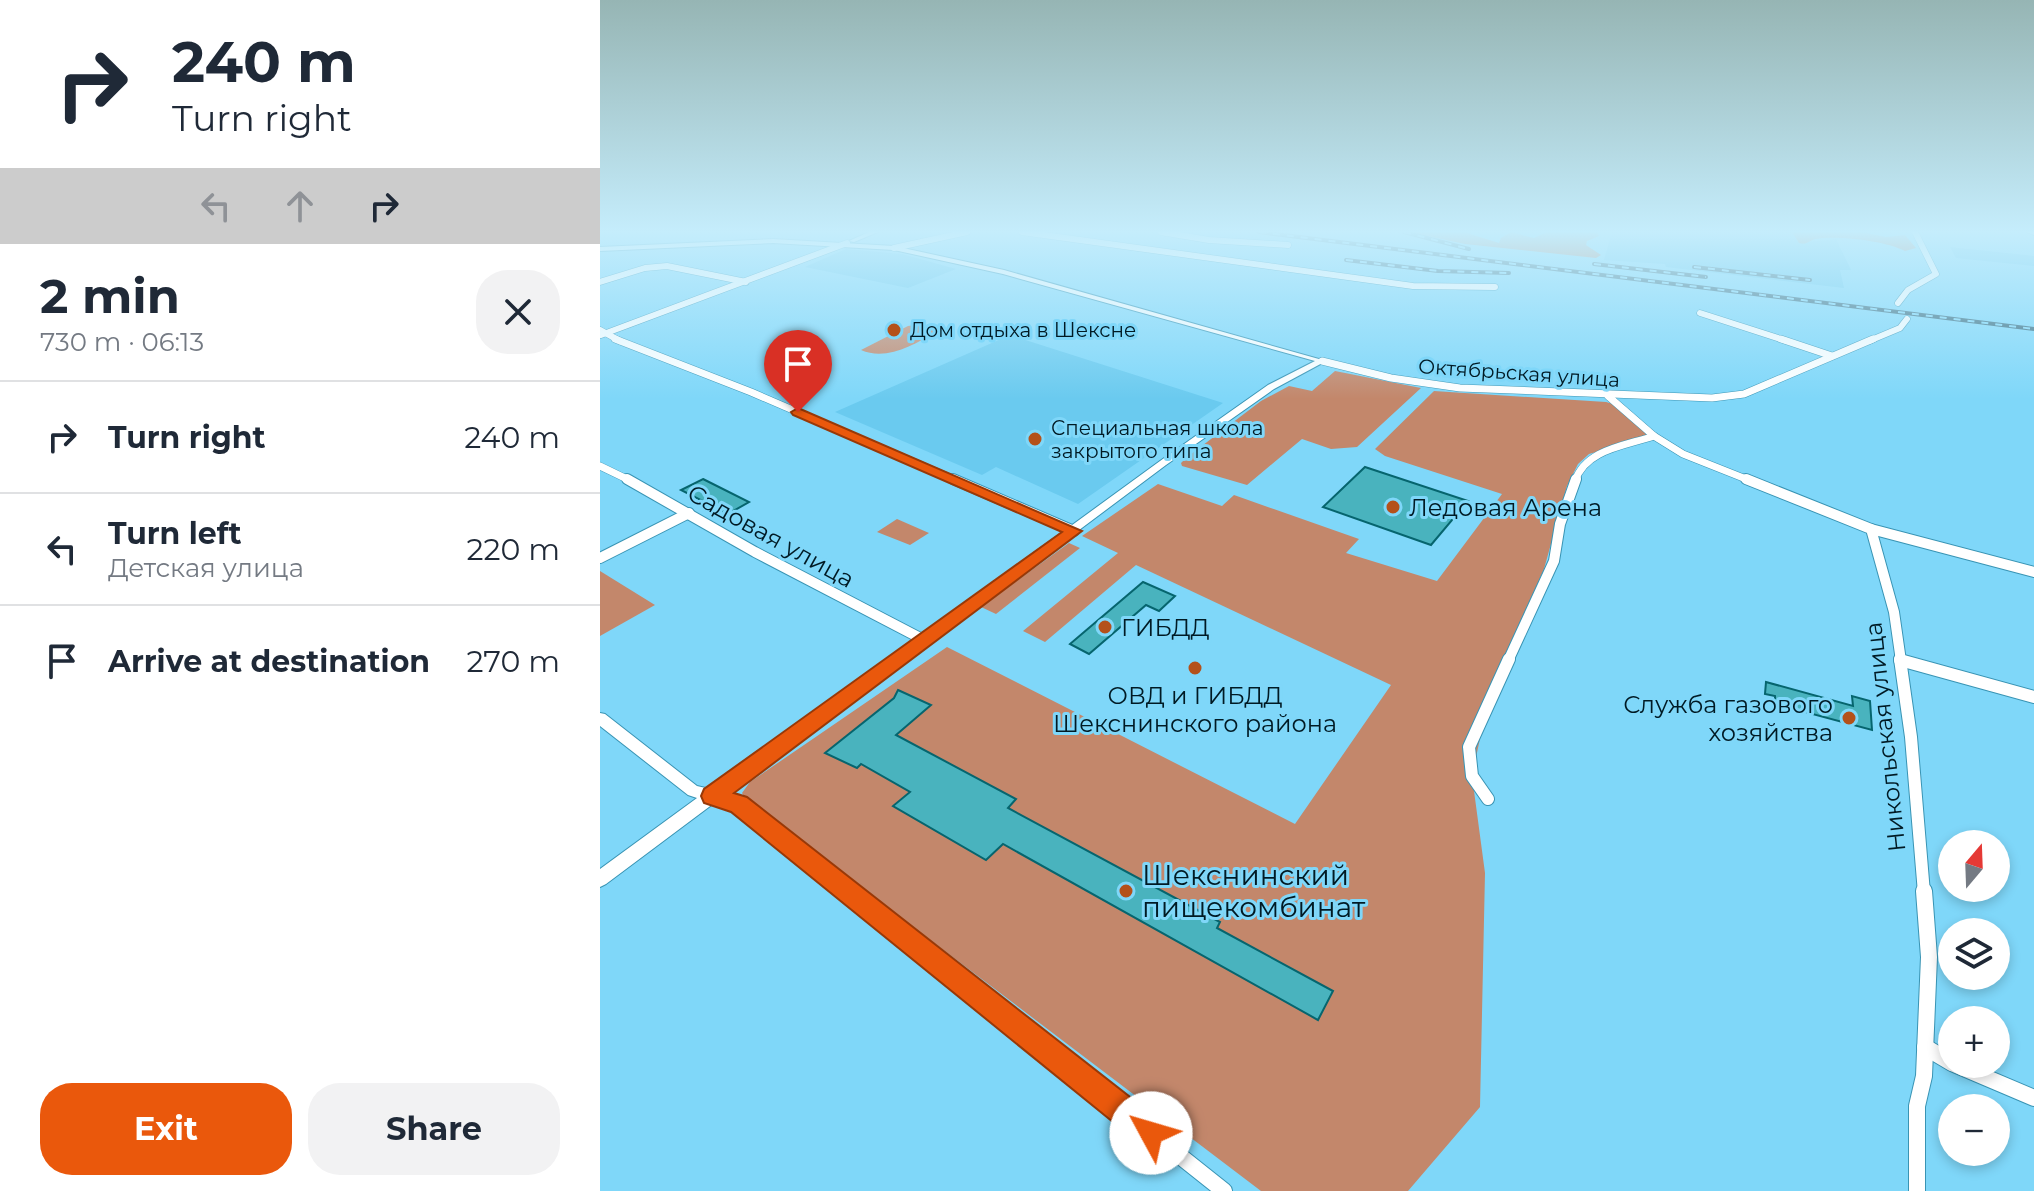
<!DOCTYPE html>
<html lang="en">
<head>
<meta charset="utf-8">
<style>
	:root { --surface:#fff; --page:#f2f2f3; --text:#1f2937; --muted:#747a83; --line:#e0e1e3; --accent:#ea580c }
	body { margin:0; font-family:Montserrat,sans-serif; background:var(--page); color:var(--text); height:100vh; display:flex; flex-direction:column; font-size:30px; white-space:nowrap }
	* { box-sizing:border-box; margin:0 }
	p { font-size:26px; color:var(--muted) }
	.icon { flex:none; width:44px; height:44px; fill:none; stroke:currentColor; stroke-width:2; stroke-linecap:round; stroke-linejoin:round }
	.map { position:relative; flex:1; overflow:hidden }
	.drawer { display:flex; flex-direction:column; background:var(--surface); width:600px }
	.drawer>* { flex:none }
	.guide { background:#fff; color:var(--text); overflow:hidden }
	.needle { width:52px; rotate:19deg }
	.buttons { position:absolute; left:1338px; top:830px; display:grid; gap:16px }
	.buttons a { display:grid; place-items:center; width:72px; height:72px; border-radius:50%; background:var(--surface); box-shadow:0 4px 12px #0003; font-size:40px }
	.pin { position:absolute; display:grid; place-items:center; width:68px; height:68px; color:#fff; margin:-82px -34px; border-radius:50% 50% 50% 0; rotate:-45deg; box-shadow:0 0 8px #0007 }
	.pin .icon { rotate:45deg }
	.me { position:absolute; width:88px; margin:-44px; rotate:309deg; stroke-linejoin:round; filter:drop-shadow(0 0 6px #0008) }
	.turn { display:flex; align-items:center; gap:28px; height:168px; padding:0 40px; font-size:36px }
	.turn .icon { width:104px; height:104px; stroke-width:2.5 }
	.turn b { display:block; font-size:56px; line-height:68px }
	.lanes { display:flex; align-items:center; height:76px; padding:0 40px; background:#0003; justify-content:center; gap:40px; direction:ltr }
	.lanes .off { opacity:.35 }
	.round { display:grid; place-items:center; flex:none; width:84px; height:84px; border-radius:32px; background:var(--page) }
	.overview { display:flex; align-items:center; justify-content:space-between; height:136px; padding:0 40px }
	h1 { font-size:48px; font-weight:700; line-height:60px }
	.primary-button { display:flex; gap:16px; margin-top:auto; padding:16px 40px }
	.primary-button a { flex:1; height:92px; border-radius:32px; background:var(--accent); color:#fff; font-size:32px; font-weight:700; line-height:92px; text-align:center }
	.primary-button a+a { background:var(--page); color:var(--text) }
	ul { padding:0; list-style:none }
	li { display:flex; align-items:center; gap:24px; height:112px; padding:0 40px; border-top:2px solid var(--line) }
	li div { flex:1 }
	li b { display:block; font-size:30px }
	li em { font-style:normal }
	main { display:flex; flex:1; min-height:0 }
	.map>svg:first-child { display:block }
	.built { fill:#6acaef }
	.green { fill:#c3876b }
	.building { fill:#49b3be; stroke:#06656e; stroke-width:2 }
	.lines { fill:none; stroke-linecap:round; stroke-linejoin:round }
	.minor-far4-casing { stroke:#3994b4; stroke-width:7 }
	.minor-far3-casing { stroke:#3994b4; stroke-width:8 }
	.minor-far2-casing { stroke:#3994b4; stroke-width:12 }
	.minor-far1-casing { stroke:#3994b4; stroke-width:14 }
	.minor-casing { stroke:#3994b4; stroke-width:18 }
	.tertiary-casing { stroke:#3994b4; stroke-width:2 }
	.trunk-casing { stroke:#3994b4; stroke-width:2 }
	.minor-far4 { stroke:#fff; stroke-width:6 }
	.minor-far3 { stroke:#fff; stroke-width:7 }
	.minor-far2 { stroke:#fff; stroke-width:10 }
	.minor-far1 { stroke:#fff; stroke-width:12 }
	.minor { stroke:#fff; stroke-width:16 }
	.tertiary { fill:#fff; fill-rule:evenodd }
	.trunk { fill:#fff; fill-rule:evenodd }
	.rail-casing { stroke:#34677b; stroke-width:4 }
	.rail { stroke:#7fd7f9; stroke-width:2; stroke-dasharray:7; stroke-linecap:butt }
	.route { fill:#ea580c; stroke:#983908; stroke-width:2 }
	.poi-dot { fill:#b4511a; stroke:#7fd7f9; stroke-width:3 }
	.labels { text-anchor:middle; dominant-baseline:central; stroke-width:6; stroke-linejoin:round; paint-order:stroke }
	.far-poi-label { font-size:20px; fill:#001a24; stroke:#7fd7f9; text-anchor:start }
	.far-street-label { font-size:20px; fill:#001a24; stroke:#7fd7f9 }
	.poi-label { font-size:24px; fill:#001a24; stroke:#7fd7f9; text-anchor:start }
	.street-label { font-size:24px; fill:#001a24; stroke:#7fd7f9 }
	.near-poi-label { font-size:28px; fill:#001a24; stroke:#7fd7f9; text-anchor:start }
</style>
</head>
<body>
<main>
<section class="drawer">
<div class="guide">
<div class="turn"><svg class="icon" aria-label="right" viewBox="0 0 24 24"><path d="M7 20v-9h11M14 6l5 5-5 5"/></svg><div><b>240 m</b>Turn right</div></div>
<div class="lanes"><svg class="icon off" aria-label="left" viewBox="0 0 24 24"><path d="M17 20v-9H6M10 6l-5 5 5 5"/></svg><svg class="icon off" aria-label="ahead" viewBox="0 0 24 24"><path d="M12 20V5M6 11l6-6 6 6"/></svg><svg class="icon" aria-label="right" viewBox="0 0 24 24"><path d="M7 20v-9h11M14 6l5 5-5 5"/></svg></div>
</div>
<div class="overview"><div><h1>2 min</h1><p>730 m · 06:13</p></div><a class="round"><svg class="icon" aria-label="close" viewBox="0 0 24 24"><path d="M6 6l12 12M18 6L6 18"/></svg></a></div>
<ul>
<li><svg class="icon" aria-label="right" viewBox="0 0 24 24"><path d="M7 20v-9h11M14 6l5 5-5 5"/></svg><div><b>Turn right</b></div><em>240 m</em></li>
<li><svg class="icon" aria-label="left" viewBox="0 0 24 24"><path d="M17 20v-9H6M10 6l-5 5 5 5"/></svg><div><b>Turn left</b><p>Детская улица</p></div><em>220 m</em></li>
<li><svg class="icon" aria-label="arrive" viewBox="0 0 24 24"><path d="M6 21V4h12l-3 4 3 4H6"/></svg><div><b>Arrive at destination</b></div><em>270 m</em></li>
</ul>
<div class="primary-button"><a>Exit</a><a>Share</a></div>
</section>
<div class="map">
<svg width="1434" height="1191" viewBox="0 0 1434 1191">
	<rect width="100%" height="100%" fill="#7fd7f9"/>
	<g class="built">
		<polygon points="1012,232 1192,232 1199,243 1236,239 1251,270 1240,270 1244,288 1066,267 1065,264 1004,260"/>
		<polygon points="1350,247 1434,256 1434,266 1356,258"/>
		<polygon points="246,249 302,254 356,269 308,288 205,267"/>
		<polygon points="410,335 623,403 478,504 396,467 382,475 235,412"/>
	</g>
	<g class="green">
		<polygon points="809,232 864,232 899,243 901,238 911,232 934,238 947,232 997,232 999,236 987,241 986,245 1001,255 996,258 865,244"/>
		<path d="M 1192,232 L 1261,232 L 1286,237 L 1305,235 L 1316,248 L 1305,251 C 1286,241 1237,235 1215,239 C 1208,241 1208,245 1199,243 Z"/>
		<path d="M 323,324 L 336,332 C 314,345 286,361 261,350 L 308,326 Z"/>
		<polygon points="735,371 821,388 757,447 731,449 702,439 647,485 582,466 581,463 586,458 661,401 689,386 712,391"/>
		<polygon points="834,391 1006,402 1013,404 1050,437 989,454 978,464 967,486 944,569 890,692 872,776 885,873 880,1107 808,1191 661,1191 147,801 142,793 150,782 347,647 695,824 791,685 536,565 445,642 423,631 518,553 482,536 558,484 622,506 634,495 759,539 746,553 837,581 902,494 785,456 775,449"/>
		<polygon points="297,519 329,533 310,545 277,532"/>
		<polygon points="469,543 480,548 396,614 381,607"/>
		<polygon points="0,571 55,605 0,636"/>
	</g>
	<g class="building">
		<polygon points="765,467 868,501 831,545 723,507"/>
		<polygon points="103,479 149,502 128,514 81,490"/>
		<polygon points="543,582 575,596 559,611 546,605 489,654 470,644"/>
		<polygon points="1166,682 1253,706 1252,696 1270,701 1272,730 1175,704 1175,696 1165,694"/>
		<polygon points="298,690 331,705 296,735 416,799 408,808 620,922 617,928 733,991 718,1020 403,844 386,860 293,806 310,792 261,764 257,768 225,753 294,698"/>
	</g>
	<g class="lines">
		<g class="minor-far4-casing">
			<g id="minor-far4">
				<polyline points="422,232 813,286 895,287"/>
				<polyline points="561,232 609,240 688,245"/>
				<polyline points="294,248 367,232"/>
				<polyline points="0,282 45,268 67,266 146,282"/>
				<polyline points="1298,303 1308,290 1336,274 1315,232"/>
				<polyline points="1100,313 1187,341"/>
				<polyline points="0,330 20,341"/>
				<polyline points="1,335 247,243"/>
				<polyline points="1269,341 1300,328 1307,319"/>
			</g>
		</g>
		<g class="minor-far3-casing">
			<g id="minor-far3">
				<polyline points="15,339 151,392 358,481"/>
				<polyline points="1181,339 1232,356"/>
				<polyline points="722,361 791,378 860,388 1112,398 1144,394 1273,339"/>
				<polyline points="1008,396 1054,436 1083,454 1151,481"/>
				<polyline points="0,466 31,481"/>
				<path d="M 975,481 C 986,449 1025,446 1054,436"/>
			</g>
		</g>
		<g class="minor-far2-casing">
			<g id="minor-far2">
				<polyline points="27,479 155,552 324,640"/>
				<polyline points="353,479 474,531"/>
				<polyline points="1146,479 1271,529 1294,612 1301,661"/>
				<polyline points="1271,529 1434,572"/>
				<polyline points="0,558 89,513"/>
				<polyline points="1300,660 1303,661"/>
				<polyline points="908,661 954,561 960,524 976,479"/>
			</g>
		</g>
		<g class="minor-far1-casing">
			<g id="minor-far1">
				<polyline points="1300,659 1311,737 1324,893"/>
				<polyline points="1300,660 1434,697"/>
				<polyline points="112,796 138,804 250,893"/>
				<polyline points="888,799 872,776 869,747 909,659"/>
			</g>
		</g>
		<g class="minor-casing">
			<g id="minor">
				<polyline points="247,891 624,1191"/>
				<polyline points="1325,1047 1352,1063"/>
				<polyline points="1354,1064 1434,1098"/>
				<polyline points="1317,1191 1317,1106 1324,1076 1329,957 1324,891"/>
			</g>
		</g>
		<g class="tertiary-casing">
			<g id="tertiary">
				<polygon points="269,232 278,232 254,242 249,241"/>
				<polygon points="173,239 294,246 404,270 726,361 674,389 566,465 6,884 0,887 0,869 97,798 88,795 0,726 0,713 5,714 97,786 110,789 560,461 668,385 715,361 403,274 294,250 173,243 0,251 0,247"/>
			</g>
		</g>
		<g class="trunk-casing">
			<polygon id="trunk" points="1427,232 1434,232 1434,235"/>
		</g>
		<use href="#minor-far4" class="minor-far4"/>
		<use href="#minor-far3" class="minor-far3"/>
		<use href="#minor-far2" class="minor-far2"/>
		<use href="#minor-far1" class="minor-far1"/>
		<use href="#minor" class="minor"/>
		<use href="#tertiary" class="tertiary"/>
		<use href="#trunk" class="trunk"/>
		<g class="rail-casing">
			<g id="rail">
				<polyline points="659,232 1434,329"/>
				<polyline points="804,232 869,249"/>
				<polyline points="746,260 838,271 909,273"/>
				<polyline points="994,264 1106,277"/>
				<polyline points="1094,267 1210,280"/>
			</g>
		</g>
		<use href="#rail" class="rail"/>
	</g>
	<linearGradient id="sky" x2="0" y2="1"><stop stop-color="#96b5b4"/><stop offset="0.58" stop-color="#c5edfc"/><stop offset="1" stop-color="#c5edfc" stop-opacity="0"/></linearGradient>
	<rect width="1434" height="399" fill="url(#sky)"/>
	<polygon class="route" points="198,408 482,531 134,793 147,797 562,1122 567,1133 562,1144 551,1149 540,1144 131,812 104,803 101,796 104,789 462,532 193,415 191,412"/>
	<g class="poi-dot">
		<circle cx="294" cy="330" r="8"/>
		<circle cx="435" cy="439" r="8"/>
		<circle cx="793" cy="507" r="8"/>
		<circle cx="505" cy="627" r="8"/>
		<circle cx="595" cy="668" r="8"/>
		<circle cx="1249" cy="718" r="8"/>
		<circle cx="526" cy="891" r="8"/>
	</g>
	<g class="labels">
		<g class="far-poi-label">
			<text x="310" y="330">Дом отдыха в Шекснe</text>
			<text x="451" y="428">Специальная школа<tspan x="451" dy="23">закрытого типа</tspan></text>
		</g>
		<g class="far-street-label">
			<text transform="translate(919 373) rotate(4)">Октябрьская улица</text>
		</g>
		<g class="poi-label">
			<text x="809" y="507">Ледовая Арена</text>
			<text x="521" y="627">ГИБДД</text>
			<text x="595" y="695" text-anchor="middle">ОВД и ГИБДД<tspan x="595" dy="28">Шекснинского района</tspan></text>
			<text x="1233" y="704" text-anchor="end">Служба газового<tspan x="1233" dy="28">хозяйства</tspan></text>
		</g>
		<g class="street-label">
			<text transform="translate(171 536) rotate(29)">Садовая улица</text>
			<text transform="translate(1285 737) rotate(-96)">Никольская улица</text>
		</g>
		<g class="near-poi-label">
			<text x="542" y="875">Шекснинский<tspan x="542" dy="32">пищекомбинат</tspan></text>
		</g>
	</g>
</svg>
<div class="buttons">
<a><svg class="needle" viewBox="-14 -14 28 28"><path d="M0-13l5 13h-10z" fill="#e53935"/><path d="M0 13l5-13h-10z" fill="#747a83"/></svg></a>
<a><svg class="icon" aria-label="layers" viewBox="0 0 24 24"><path d="M12 4l9 5-9 5-9-5zM3 14l9 5 9-5"/></svg></a>
<a>+</a>
<a>−</a>
</div>
<div class="pin" style="left:198px;top:412px;background:#d93025"><svg class="icon" aria-label="arrive" viewBox="0 0 24 24"><path d="M6 21V4h12l-3 4 3 4H6"/></svg></div>
<svg class="me" style="left:551px;top:1133px" viewBox="-20 -20 40 40"><circle r="19" fill="#fff"/><path d="M0-13L10 11 0 6-10 11z" fill="#ea580c"/></svg>
</div>
</main>
</body>
</html>
